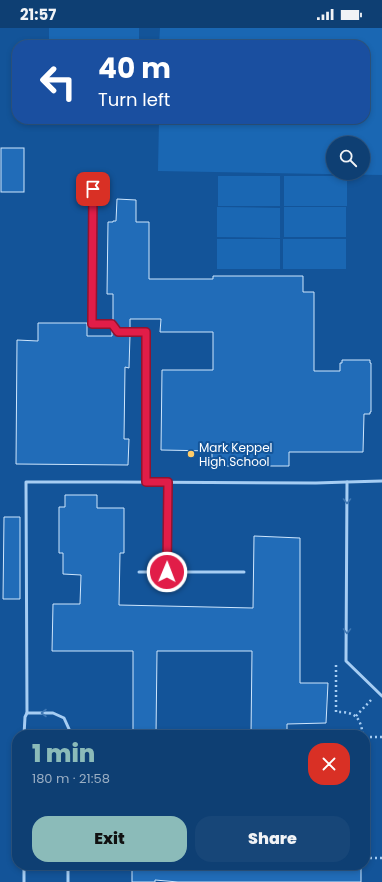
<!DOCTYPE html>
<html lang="en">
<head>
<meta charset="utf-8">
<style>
	:root { --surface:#0e3f73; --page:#174678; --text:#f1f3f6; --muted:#9bafc4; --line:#2e5885; --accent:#8bbbb9 }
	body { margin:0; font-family:Poppins,sans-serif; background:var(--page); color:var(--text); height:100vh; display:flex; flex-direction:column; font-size:15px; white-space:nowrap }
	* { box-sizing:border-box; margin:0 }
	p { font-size:13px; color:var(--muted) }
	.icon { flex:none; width:22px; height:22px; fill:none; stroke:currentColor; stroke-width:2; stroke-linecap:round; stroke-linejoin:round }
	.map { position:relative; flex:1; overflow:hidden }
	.drawer { position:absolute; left:12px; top:702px; width:358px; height:140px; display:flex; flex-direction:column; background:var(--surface); border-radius:16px; box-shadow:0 2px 6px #0003,0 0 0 1px var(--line) }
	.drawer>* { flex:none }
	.top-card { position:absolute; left:12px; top:12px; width:358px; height:84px; border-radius:16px; box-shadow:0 2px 6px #0003,0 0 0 1px var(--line); background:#1a4fa0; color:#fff; overflow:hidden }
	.tools { position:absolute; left:326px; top:108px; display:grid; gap:8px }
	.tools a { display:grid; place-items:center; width:44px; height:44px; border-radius:50%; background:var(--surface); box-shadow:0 2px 6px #0003,0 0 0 1px var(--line); font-size:20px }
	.pin { position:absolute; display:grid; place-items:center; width:34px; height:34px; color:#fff; margin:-17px; border-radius:8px; box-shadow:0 2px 6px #0006 }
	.me { position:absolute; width:44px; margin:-22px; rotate:1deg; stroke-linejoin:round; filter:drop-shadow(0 0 3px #0008) }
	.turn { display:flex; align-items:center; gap:14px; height:84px; padding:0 20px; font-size:18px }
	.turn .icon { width:52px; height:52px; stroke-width:2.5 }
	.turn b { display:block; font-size:28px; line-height:34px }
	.round { display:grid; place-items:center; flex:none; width:42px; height:42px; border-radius:16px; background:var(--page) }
	.head { display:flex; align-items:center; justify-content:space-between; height:68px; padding:0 20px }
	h1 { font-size:24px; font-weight:800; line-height:30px; color:var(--accent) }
	.cta { display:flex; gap:8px; margin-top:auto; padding:8px 20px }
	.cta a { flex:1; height:46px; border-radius:16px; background:var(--accent); color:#111; font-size:16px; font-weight:800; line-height:46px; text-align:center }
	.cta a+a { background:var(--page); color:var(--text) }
	.status { display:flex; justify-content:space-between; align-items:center; height:28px; padding:0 20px; background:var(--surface); direction:ltr }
	.status svg { height:11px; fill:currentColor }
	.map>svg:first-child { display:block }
	.green { fill:#1a67b3; fill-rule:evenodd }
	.building { fill:#216cb8; stroke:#cee6fd }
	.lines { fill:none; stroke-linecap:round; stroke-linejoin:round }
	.path { stroke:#a6cdf3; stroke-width:2.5; stroke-dasharray:2 3; stroke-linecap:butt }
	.service { stroke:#a6cdf3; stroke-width:3 }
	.oneway { stroke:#3f78b4 }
	.route-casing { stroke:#92132f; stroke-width:10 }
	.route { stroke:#e11d48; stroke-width:7 }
	.poi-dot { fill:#ffcc68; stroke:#135499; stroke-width:1.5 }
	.labels { text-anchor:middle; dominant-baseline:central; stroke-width:4; stroke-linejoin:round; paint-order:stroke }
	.poi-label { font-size:12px; fill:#fff; stroke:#135499; text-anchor:start }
</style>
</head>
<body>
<div class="status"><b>21:57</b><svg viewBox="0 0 49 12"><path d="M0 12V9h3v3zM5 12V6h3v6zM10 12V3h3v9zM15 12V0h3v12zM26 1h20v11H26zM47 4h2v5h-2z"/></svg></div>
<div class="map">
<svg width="382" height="854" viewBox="0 0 382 854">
	<rect width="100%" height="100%" fill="#135499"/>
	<g class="green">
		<rect x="49" y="0" width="90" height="17"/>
		<path d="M 160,0 L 382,0 L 382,147 L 158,143 L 159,91 L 365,91 L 365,17 L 159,17 ZM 333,115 L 363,115 L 363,145 L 333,145 Z"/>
		<rect x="218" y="148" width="62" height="30"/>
		<rect x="284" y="148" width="63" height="30"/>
		<polygon points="217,179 280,180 280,210 217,209"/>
		<rect x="284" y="179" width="62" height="30"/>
		<rect x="217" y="211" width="63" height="30"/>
		<rect x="283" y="211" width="63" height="30"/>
	</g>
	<g class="building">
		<rect x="1" y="120" width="23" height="44"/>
		<polygon points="117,171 136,172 136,194 149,194 149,251 213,251 213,248 303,248 303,264 314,264 314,343 340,343 340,335 342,335 342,332 370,332 370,335 371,335 371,384 370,384 370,386 364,386 363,424 289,424 289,438 212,438 212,423 161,422 162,342 213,342 213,304 160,304 161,291 130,291 130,301 120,301 113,293 113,266 107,266 108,194 113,194 113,193 116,193"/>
		<polygon points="38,295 87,295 87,308 112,308 112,302 117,307 130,307 129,340 125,339 124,411 129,411 128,437 16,436 17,312 38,313"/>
		<polygon points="65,467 97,467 97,480 124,480 124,525 120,525 119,577 253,580 254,508 300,510 300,655 328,655 326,695 287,696 287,707 251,707 252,623 157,623 156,707 133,707 133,623 52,623 53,576 80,576 81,547 63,546 63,525 59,525 59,479 65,479"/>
		<polygon points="4,489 20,489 20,571 3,571"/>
		<polygon points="132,837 361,837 361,854 178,854 155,852 155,854 132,854"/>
	</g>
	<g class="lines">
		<g class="path">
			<path d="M 336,637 L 336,684 C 355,684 360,688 363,707"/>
			<polyline points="356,688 371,672"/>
			<polyline points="365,709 382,709"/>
			<polyline points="365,830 382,830"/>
		</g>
		<g class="service">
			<polyline points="93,161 91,296 112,296 118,304 146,304 146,454"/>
			<polyline points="382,453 347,454 346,633 382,668"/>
			<polyline points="139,544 244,544"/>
			<polyline points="167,544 168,454"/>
			<polyline points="27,685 26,454 115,454 316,455 347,454"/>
			<polyline points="24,707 25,689 27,685 53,685 64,690 69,701 69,707"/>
			<polyline points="24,854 24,837"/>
			<polyline points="68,854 68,837"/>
		</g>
	</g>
	<defs><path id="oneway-chevron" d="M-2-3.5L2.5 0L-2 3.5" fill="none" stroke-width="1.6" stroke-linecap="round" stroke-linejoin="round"/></defs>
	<g class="oneway">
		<use href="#oneway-chevron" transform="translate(347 473) rotate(90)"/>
		<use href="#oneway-chevron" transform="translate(347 603) rotate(90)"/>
		<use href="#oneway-chevron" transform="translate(44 685) rotate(-180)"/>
	</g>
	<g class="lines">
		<g class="route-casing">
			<polyline id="route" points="93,161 92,296 112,296 118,304 146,304 146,454 168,454 167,544"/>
		</g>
		<use href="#route" class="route"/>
	</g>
	<circle class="poi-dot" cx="191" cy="426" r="4"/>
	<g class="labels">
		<g class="poi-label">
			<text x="199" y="419">Mark Keppel<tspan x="199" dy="14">High School</tspan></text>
		</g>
	</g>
</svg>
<div class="tools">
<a><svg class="icon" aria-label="search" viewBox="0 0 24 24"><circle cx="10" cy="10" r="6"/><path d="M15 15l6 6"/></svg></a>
</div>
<div class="pin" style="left:93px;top:161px;background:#d93025"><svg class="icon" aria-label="arrive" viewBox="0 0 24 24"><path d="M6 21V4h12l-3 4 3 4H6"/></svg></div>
<svg class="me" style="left:167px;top:544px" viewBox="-20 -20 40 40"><circle r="17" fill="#e11d48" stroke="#fff" stroke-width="3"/><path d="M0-11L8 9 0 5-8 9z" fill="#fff"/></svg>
<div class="top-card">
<div class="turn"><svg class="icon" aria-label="left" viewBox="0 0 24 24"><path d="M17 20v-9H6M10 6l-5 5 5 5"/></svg><div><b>40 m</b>Turn left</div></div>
</div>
<section class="drawer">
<div class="head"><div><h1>1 min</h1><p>180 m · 21:58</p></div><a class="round" style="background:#d93025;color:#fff"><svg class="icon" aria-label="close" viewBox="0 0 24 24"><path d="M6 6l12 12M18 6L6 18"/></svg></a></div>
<div class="cta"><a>Exit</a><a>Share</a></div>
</section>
</div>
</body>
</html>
